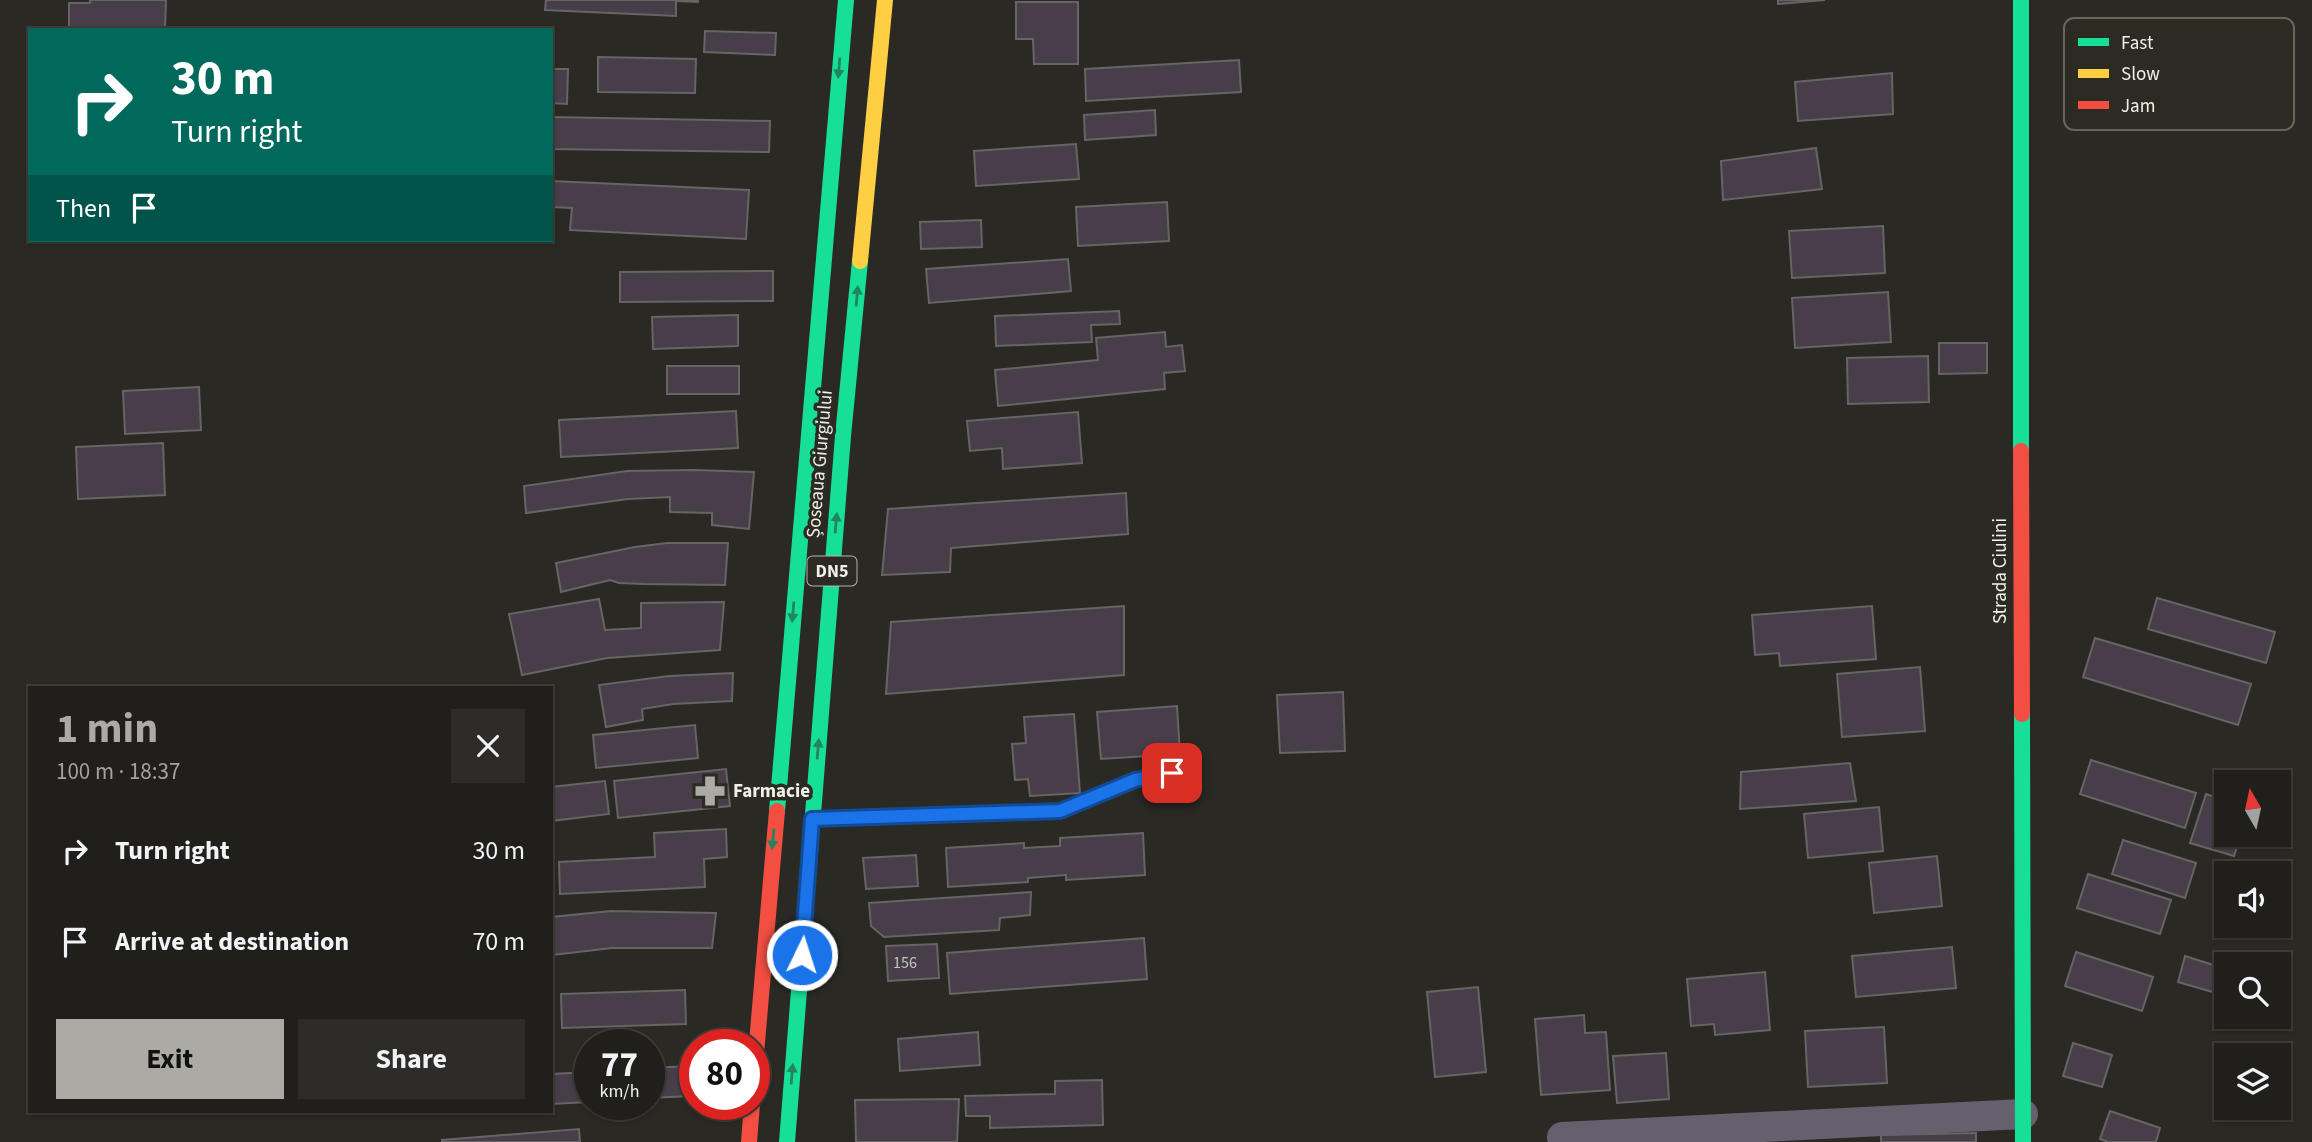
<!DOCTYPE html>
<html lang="en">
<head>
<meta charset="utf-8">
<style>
	:root { --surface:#201f1b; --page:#2d2c28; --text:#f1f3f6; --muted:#a2a2a3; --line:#3d3d3a; --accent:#abaaa4 }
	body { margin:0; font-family:"Source Sans 3",sans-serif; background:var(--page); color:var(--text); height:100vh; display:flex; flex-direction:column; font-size:26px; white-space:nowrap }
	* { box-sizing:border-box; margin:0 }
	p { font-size:23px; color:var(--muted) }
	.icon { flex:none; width:38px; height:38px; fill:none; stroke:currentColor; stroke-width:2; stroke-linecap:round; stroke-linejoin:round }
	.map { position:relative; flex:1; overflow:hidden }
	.details { position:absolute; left:28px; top:686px; width:525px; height:427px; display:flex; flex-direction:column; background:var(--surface); border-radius:0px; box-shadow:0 2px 5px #0004,0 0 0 2px var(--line) }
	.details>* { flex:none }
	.guide { position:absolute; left:28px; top:28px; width:525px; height:214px; border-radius:0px; box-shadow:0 2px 5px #0004,0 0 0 2px var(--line); background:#00695c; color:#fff; overflow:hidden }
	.needle { width:46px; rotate:351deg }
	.fabs { position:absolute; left:2214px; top:770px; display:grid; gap:14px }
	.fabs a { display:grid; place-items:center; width:77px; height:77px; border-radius:0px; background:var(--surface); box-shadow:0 2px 5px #0004,0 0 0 2px var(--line); font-size:35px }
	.speed { position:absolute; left:574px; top:1029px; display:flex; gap:14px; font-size:35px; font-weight:700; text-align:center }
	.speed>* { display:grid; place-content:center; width:91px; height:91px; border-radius:50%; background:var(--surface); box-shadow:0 2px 5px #0004,0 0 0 2px var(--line); line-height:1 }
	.speed small { font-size:18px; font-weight:400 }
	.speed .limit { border:10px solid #d22; background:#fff; color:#111 }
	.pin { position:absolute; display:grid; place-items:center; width:60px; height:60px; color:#fff; margin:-30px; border-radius:14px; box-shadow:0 4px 10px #0006 }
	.me { position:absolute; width:77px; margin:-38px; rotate:4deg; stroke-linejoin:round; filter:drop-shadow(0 0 5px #0008) }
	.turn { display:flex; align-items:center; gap:24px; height:147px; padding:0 28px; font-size:32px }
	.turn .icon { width:91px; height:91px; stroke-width:2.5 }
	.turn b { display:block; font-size:49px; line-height:60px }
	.then { display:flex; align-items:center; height:66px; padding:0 28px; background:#0003; gap:14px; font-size:26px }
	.round { display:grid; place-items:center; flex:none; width:74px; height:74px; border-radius:0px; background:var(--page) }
	.summary { display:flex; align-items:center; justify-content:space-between; height:119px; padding:0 28px }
	h1 { font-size:42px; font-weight:700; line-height:52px; color:var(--accent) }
	.button { display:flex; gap:14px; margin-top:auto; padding:14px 28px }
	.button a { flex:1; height:80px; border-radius:0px; background:var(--accent); color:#111; font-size:28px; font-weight:700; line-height:80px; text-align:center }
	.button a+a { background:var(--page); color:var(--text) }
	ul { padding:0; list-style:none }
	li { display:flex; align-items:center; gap:21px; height:91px; padding:0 28px }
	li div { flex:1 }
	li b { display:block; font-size:26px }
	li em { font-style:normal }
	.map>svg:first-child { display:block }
	.building { fill:#483e49; stroke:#666464; stroke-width:2 }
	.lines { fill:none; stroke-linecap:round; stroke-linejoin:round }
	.lane { stroke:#665f6e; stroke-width:14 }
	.street { stroke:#665f6e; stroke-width:30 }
	.fast { stroke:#16e098; stroke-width:16 }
	.slow { stroke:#ffcf43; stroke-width:16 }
	.jam { stroke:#f24e42; stroke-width:16 }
	.oneway { fill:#21865d }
	.route-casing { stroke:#114b97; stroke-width:18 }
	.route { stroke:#1a73e8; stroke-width:12 }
	.labels { text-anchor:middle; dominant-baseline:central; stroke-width:7; stroke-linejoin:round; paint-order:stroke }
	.number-label { font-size:16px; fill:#c6c3c1 }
	.shield { fill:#2c2b22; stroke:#b5b4ad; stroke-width:2 }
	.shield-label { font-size:18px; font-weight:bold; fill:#f0efe9 }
	.street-label { font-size:19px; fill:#f0efe9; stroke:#2c2b22 }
	.poi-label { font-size:19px; font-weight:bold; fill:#f0efe9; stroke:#2c2b22; text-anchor:start }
	.key { fill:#2c2b22; stroke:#67665e; stroke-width:2 }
	.key-label { font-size:19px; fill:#f0efe9 }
</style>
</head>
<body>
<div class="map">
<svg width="2312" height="1142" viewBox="0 0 2312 1142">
	<rect width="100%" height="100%" fill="#2a2924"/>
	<g class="building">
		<polygon points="90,0 166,0 165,30 69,30 69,3 90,3"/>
		<polygon points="546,0 698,0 698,2 676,1 676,16 545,10"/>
		<polygon points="1778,0 1825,0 1778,4"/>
		<polygon points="1016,2 1078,2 1078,64 1034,64 1033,39 1016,39"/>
		<polygon points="705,31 776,33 775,55 704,52"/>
		<polygon points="598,57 696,59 695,93 598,92"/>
		<polygon points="1239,60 1241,92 1086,101 1085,69"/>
		<polygon points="551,69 568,69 567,104 551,103"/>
		<polygon points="1892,73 1893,114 1798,121 1795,82"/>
		<polygon points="1155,110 1156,135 1085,140 1084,115"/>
		<polygon points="551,117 770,121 769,152 551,149"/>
		<polygon points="1076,144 1079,179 976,186 974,151"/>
		<polygon points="1816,148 1822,189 1723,200 1721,161"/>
		<polygon points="551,181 749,190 746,239 570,230 572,208 551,207"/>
		<polygon points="1167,202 1169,241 1078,246 1076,207"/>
		<polygon points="981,220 982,247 921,249 920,222"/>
		<polygon points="1883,226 1885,273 1792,278 1789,231"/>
		<polygon points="1068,259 1071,291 929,303 926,269"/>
		<polygon points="773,271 773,301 620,302 620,272"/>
		<polygon points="1888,292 1891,342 1795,348 1792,298"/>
		<polygon points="1119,311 1120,324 1091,325 1092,342 996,346 995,316"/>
		<polygon points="738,315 738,346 653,349 652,317"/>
		<polygon points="1165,332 1166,347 1182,345 1185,371 1164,373 1165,389 998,406 995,370 1098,360 1096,338"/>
		<polygon points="1939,343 1987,343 1987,373 1939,374"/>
		<polygon points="1928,356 1929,402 1848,404 1847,358"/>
		<rect x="667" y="366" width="72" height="28"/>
		<polygon points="199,387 201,430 125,434 123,391"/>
		<polygon points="736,411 738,448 561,457 559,420"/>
		<polygon points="1078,412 1082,463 1003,469 1002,448 970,451 967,421"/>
		<polygon points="163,443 165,495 78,499 76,447"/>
		<polygon points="694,470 754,472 749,529 712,525 712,513 670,512 670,497 628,499 526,513 524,486 627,471"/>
		<polygon points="1126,493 1128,534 951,548 950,572 882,575 888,509"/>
		<polygon points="667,543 728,543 725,585 643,584 619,583 610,580 561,592 556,563 635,547"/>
		<polygon points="2157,598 2275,632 2266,663 2148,629"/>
		<polygon points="599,599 605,630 641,628 641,603 724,602 720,650 607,658 522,675 509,614"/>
		<polygon points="1124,606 1124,675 886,694 891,622"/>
		<polygon points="1872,606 1876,659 1780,666 1779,653 1755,655 1752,615"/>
		<polygon points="2095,638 2251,684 2238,725 2083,677"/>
		<polygon points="1920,667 1925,731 1842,737 1837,674"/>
		<polygon points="733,673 732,701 673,704 642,709 643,720 606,727 599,685 669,676"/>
		<polygon points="1343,692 1345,751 1280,753 1277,695"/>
		<polygon points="1177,706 1180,754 1101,759 1097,712"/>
		<polygon points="1074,714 1080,793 1030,796 1028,779 1015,780 1012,744 1026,743 1024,717"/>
		<polygon points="695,725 698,758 596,768 593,735"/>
		<polygon points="2091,760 2196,793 2185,828 2080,794"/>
		<polygon points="1850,763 1856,801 1740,809 1741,772"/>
		<polygon points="726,769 730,806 618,818 614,781"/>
		<polygon points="605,781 609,814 551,821 551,787"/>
		<polygon points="2206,794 2226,801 2226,835 2241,835 2234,856 2190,843"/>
		<polygon points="1879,807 1883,851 1808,858 1804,814"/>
		<polygon points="726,829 727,857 704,859 705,887 560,894 559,862 655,857 654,833"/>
		<polygon points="1143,833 1145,875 1066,880 1066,875 1028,878 1028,882 948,887 946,848 1024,843 1024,848 1060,846 1060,838"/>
		<polygon points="2123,840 2196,863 2185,898 2112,874"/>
		<polygon points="916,855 918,886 866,889 863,858"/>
		<polygon points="1937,856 1942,906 1874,913 1869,863"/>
		<polygon points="2088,874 2171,900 2160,934 2077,908"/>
		<polygon points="1031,892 1030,915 1000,918 999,930 884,937 871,926 869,903"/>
		<polygon points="611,911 716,913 712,948 612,948 553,955 551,917"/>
		<polygon points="1144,938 1147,979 950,994 947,953"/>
		<polygon points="937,944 939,978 888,981 886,946"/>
		<polygon points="1952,947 1956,988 1856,997 1852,956"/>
		<polygon points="2076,952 2153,977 2142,1011 2065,986"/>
		<polygon points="2185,956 2226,969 2226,996 2178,982"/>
		<polygon points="1765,972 1770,1030 1715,1035 1714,1024 1691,1026 1687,979"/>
		<polygon points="1478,987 1486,1072 1435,1077 1427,992"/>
		<polygon points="685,990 686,1024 562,1028 561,994"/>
		<polygon points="1584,1015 1585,1033 1606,1032 1610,1090 1541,1095 1535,1019"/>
		<polygon points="1884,1027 1887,1083 1808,1087 1805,1031"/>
		<polygon points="978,1032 980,1065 900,1071 898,1039"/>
		<polygon points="2073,1043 2112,1055 2102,1087 2063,1076"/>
		<polygon points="1666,1053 1669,1099 1617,1103 1613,1056"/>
		<polygon points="690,1066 691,1096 649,1098 649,1068"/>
		<polygon points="590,1072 590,1102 551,1104 551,1074"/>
		<polygon points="1102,1080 1103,1125 990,1128 990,1116 966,1116 965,1096 1055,1094 1055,1081"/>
		<polygon points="959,1099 957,1142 856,1142 855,1100"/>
		<polygon points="2110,1111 2160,1128 2156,1142 2108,1142 2100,1139"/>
		<polygon points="579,1129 580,1142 442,1142 442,1140"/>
		<polygon points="1976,1133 1976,1142 1881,1142 1881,1135"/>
	</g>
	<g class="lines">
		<polyline class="lane" points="813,819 1060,811 1135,780 1172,773"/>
		<polyline class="street" points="1562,1137 2023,1114"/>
		<g class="fast">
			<polyline points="2021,451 2021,0"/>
			<polyline points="2022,714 2023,1142"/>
			<polyline points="777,811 846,0"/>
			<polyline points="787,1142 843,436 860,261"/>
		</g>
		<polyline class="slow" points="860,261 885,0"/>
		<g class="jam">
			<polyline points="2021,451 2022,714"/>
			<polyline points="754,1077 777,811"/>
			<polyline points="749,1142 752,1104"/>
		</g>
	</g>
	<defs><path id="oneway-solid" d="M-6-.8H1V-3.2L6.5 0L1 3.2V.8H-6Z" transform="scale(1.75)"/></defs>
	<g class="oneway">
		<use href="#oneway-solid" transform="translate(839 68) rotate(95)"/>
		<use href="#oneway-solid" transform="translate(857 296) rotate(-85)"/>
		<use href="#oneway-solid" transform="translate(836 523) rotate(-85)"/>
		<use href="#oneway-solid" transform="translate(793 612) rotate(95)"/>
		<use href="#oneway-solid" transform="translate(818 749) rotate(-85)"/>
		<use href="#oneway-solid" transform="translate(773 839) rotate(95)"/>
		<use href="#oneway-solid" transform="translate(792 1074) rotate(-85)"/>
	</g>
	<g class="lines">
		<g class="route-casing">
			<polyline id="route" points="802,955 812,819 1060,811 1135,780 1172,773"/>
		</g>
		<use href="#route" class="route"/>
	</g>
	<defs>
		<g id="pharmacy-bare" transform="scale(2.415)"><path d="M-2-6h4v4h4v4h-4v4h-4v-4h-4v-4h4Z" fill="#abaaa4" stroke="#2c2b22" stroke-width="2.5" paint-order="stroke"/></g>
	</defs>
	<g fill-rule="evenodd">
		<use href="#pharmacy-bare" x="710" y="791"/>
	</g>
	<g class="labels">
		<g class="number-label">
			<text x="905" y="963">156</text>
		</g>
		<rect class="shield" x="807.5" y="556.5" width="49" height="29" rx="5"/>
		<g class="shield-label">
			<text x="832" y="571">DN5</text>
		</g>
		<g class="street-label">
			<text transform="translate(820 464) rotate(-85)">Șoseaua Giurgiului</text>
			<text transform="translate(2000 571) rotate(-90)">Strada Ciulini</text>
		</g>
		<g class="poi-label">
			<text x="733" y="791">Farmacie</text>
		</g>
	</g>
	<rect x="2064" y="18" width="230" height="112" rx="10" class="key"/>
	<rect x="2078" y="38" width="31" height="8" fill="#16e098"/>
	<rect x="2078" y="69" width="31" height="9" fill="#ffcf43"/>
	<rect x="2078" y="101" width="31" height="8" fill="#f24e42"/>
	<g class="key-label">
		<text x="2121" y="49">Fast</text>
		<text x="2121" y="80">Slow</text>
		<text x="2121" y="112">Jam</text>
	</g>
</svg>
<div class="fabs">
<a><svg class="needle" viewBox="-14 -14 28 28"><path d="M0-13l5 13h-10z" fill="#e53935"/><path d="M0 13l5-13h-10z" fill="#a2a2a3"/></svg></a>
<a><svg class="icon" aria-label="sound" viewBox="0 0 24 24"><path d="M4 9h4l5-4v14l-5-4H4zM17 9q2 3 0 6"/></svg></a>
<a><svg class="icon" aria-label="search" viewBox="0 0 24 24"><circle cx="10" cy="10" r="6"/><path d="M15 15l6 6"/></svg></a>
<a><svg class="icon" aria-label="layers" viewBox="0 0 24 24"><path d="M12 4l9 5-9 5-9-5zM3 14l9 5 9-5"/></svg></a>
</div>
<div class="speed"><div>77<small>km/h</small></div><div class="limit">80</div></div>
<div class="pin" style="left:1172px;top:773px;background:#d93025"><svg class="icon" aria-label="arrive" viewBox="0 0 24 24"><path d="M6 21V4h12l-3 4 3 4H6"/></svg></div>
<svg class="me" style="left:802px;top:955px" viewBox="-20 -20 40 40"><circle r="17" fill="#1a73e8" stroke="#fff" stroke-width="3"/><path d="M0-11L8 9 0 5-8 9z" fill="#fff"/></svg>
<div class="guide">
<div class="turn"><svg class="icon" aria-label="right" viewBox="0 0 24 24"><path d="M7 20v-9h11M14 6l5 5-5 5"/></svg><div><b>30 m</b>Turn right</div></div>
<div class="then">Then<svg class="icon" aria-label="arrive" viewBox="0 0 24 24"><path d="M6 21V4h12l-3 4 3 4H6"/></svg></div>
</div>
<section class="details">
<div class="summary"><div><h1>1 min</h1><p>100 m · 18:37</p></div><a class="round"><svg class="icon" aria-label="close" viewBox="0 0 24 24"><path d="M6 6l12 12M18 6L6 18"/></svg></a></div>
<ul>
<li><svg class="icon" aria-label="right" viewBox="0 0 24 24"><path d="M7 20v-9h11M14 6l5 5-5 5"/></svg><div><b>Turn right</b></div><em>30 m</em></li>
<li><svg class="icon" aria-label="arrive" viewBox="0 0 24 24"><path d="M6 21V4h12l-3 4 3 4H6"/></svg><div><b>Arrive at destination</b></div><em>70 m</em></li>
</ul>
<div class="button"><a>Exit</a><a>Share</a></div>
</section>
</div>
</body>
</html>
